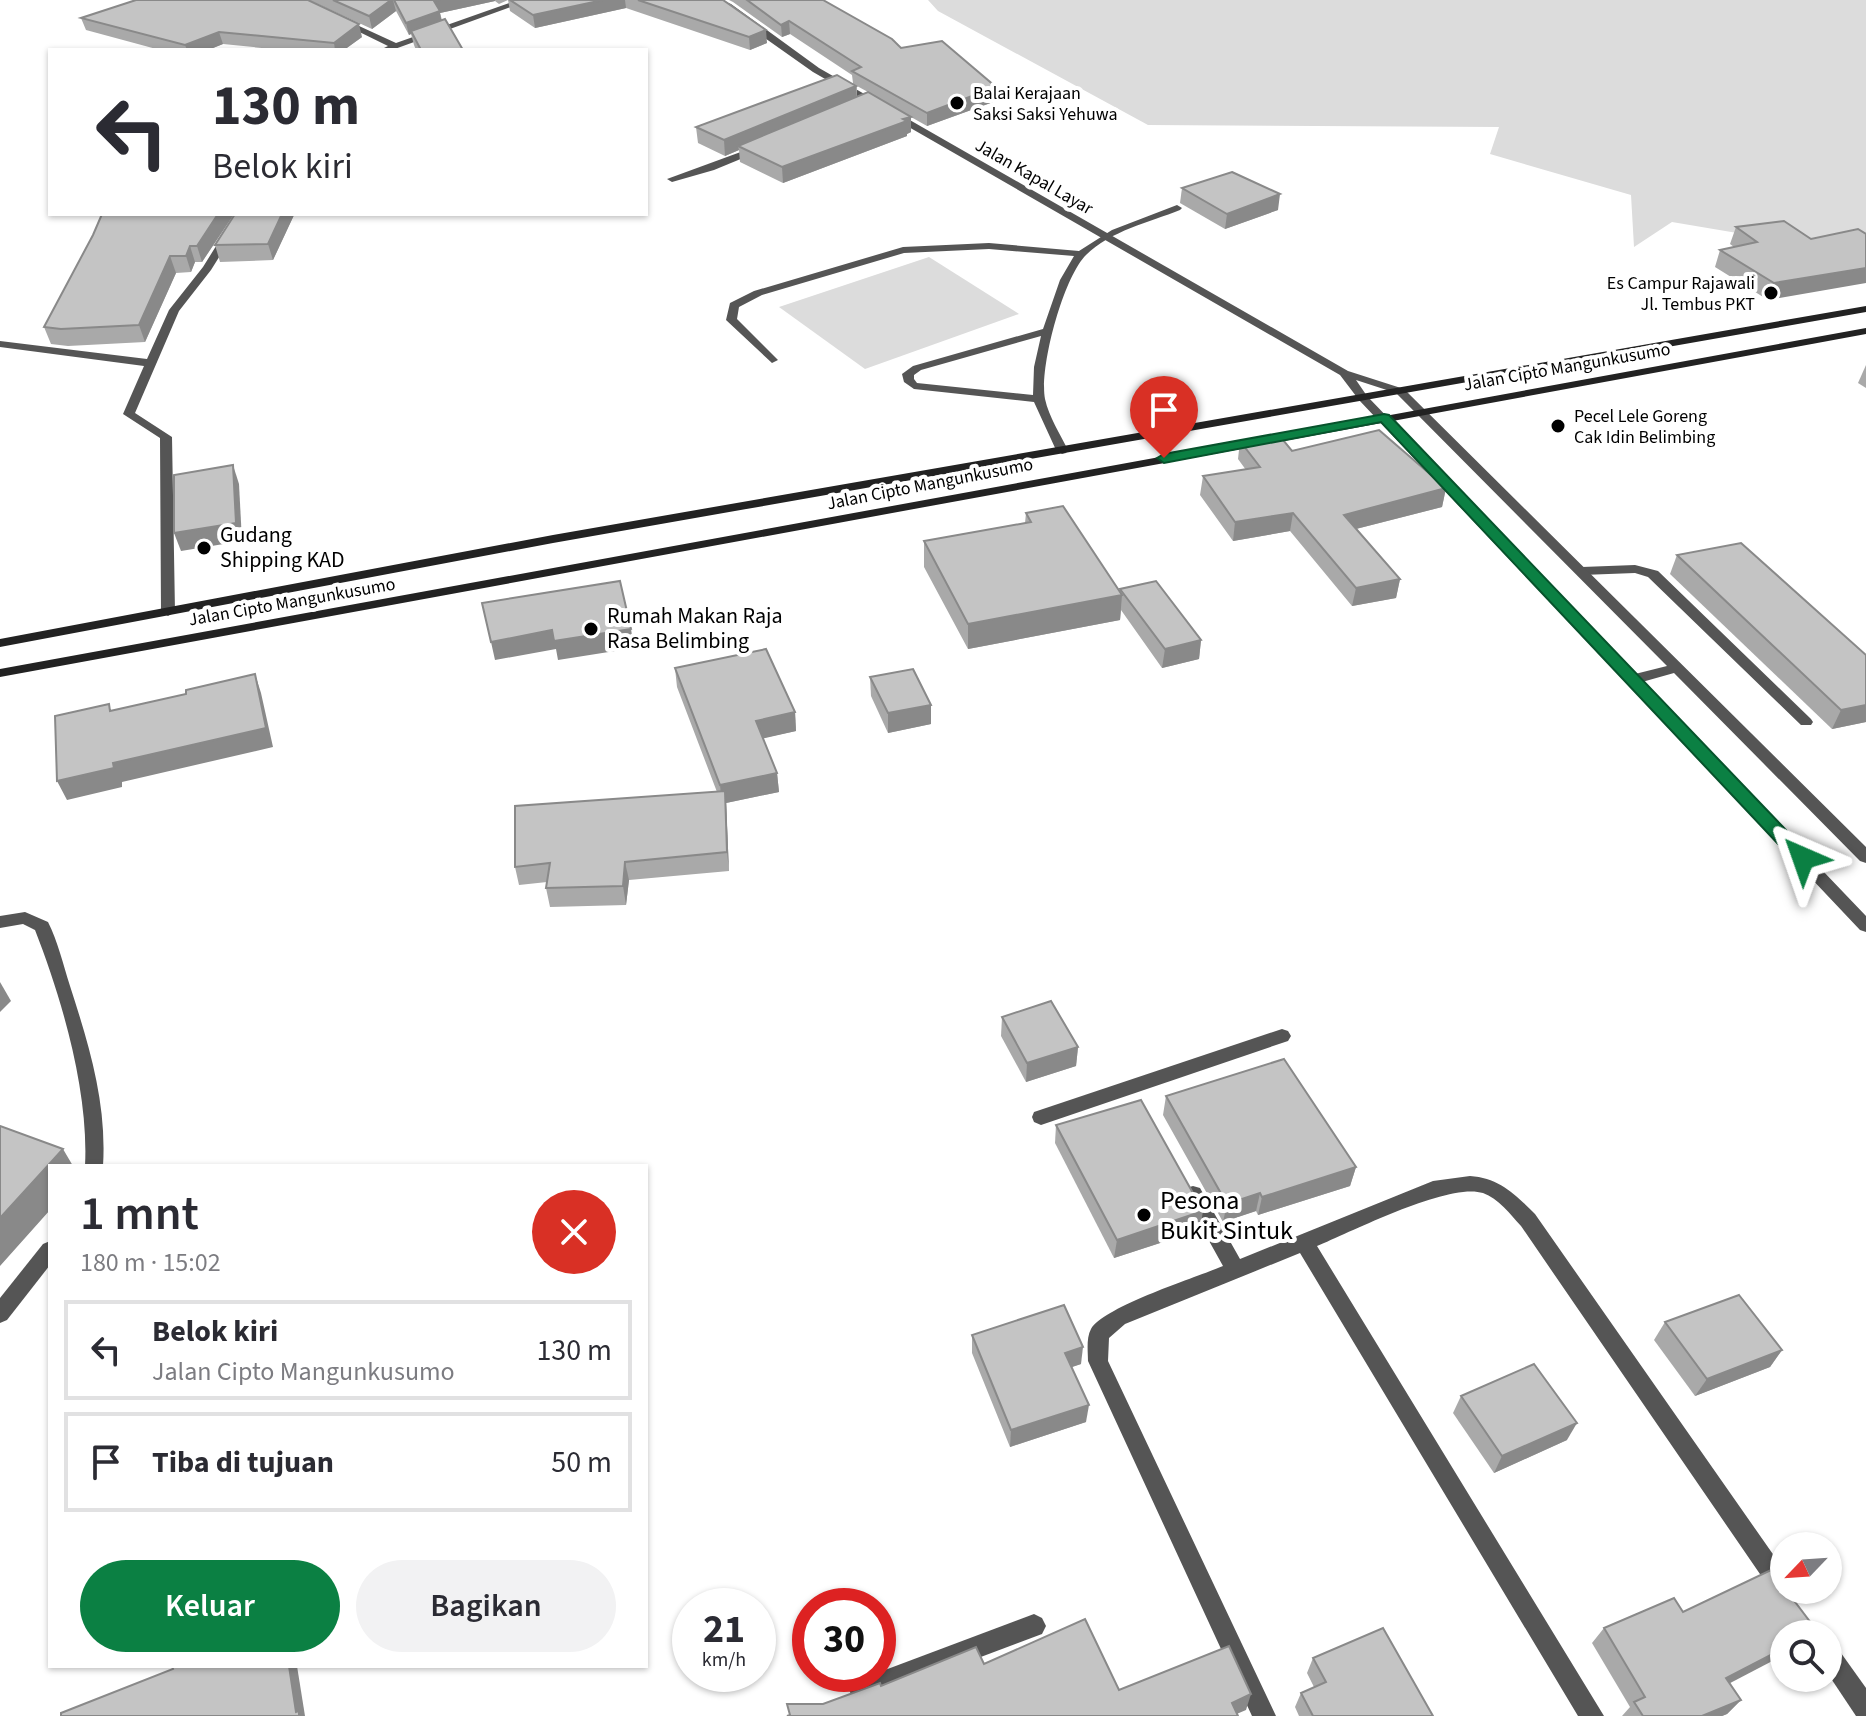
<!DOCTYPE html>
<html lang="id">
<head>
<meta charset="utf-8">
<style>
	:root { --surface:#fff; --page:#f2f2f3; --text:#2b2b33; --muted:#7c7c81; --line:#e1e1e2; --accent:#0b8043 }
	body { margin:0; font-family:"Source Sans 3",sans-serif; background:var(--page); color:var(--text); height:100vh; display:flex; flex-direction:column; font-size:30px; white-space:nowrap }
	* { box-sizing:border-box; margin:0 }
	p { font-size:26px; color:var(--muted) }
	.icon { flex:none; width:44px; height:44px; fill:none; stroke:currentColor; stroke-width:2; stroke-linecap:round; stroke-linejoin:round }
	.map { position:relative; flex:1; overflow:hidden }
	.details { position:absolute; left:48px; top:1164px; width:600px; height:504px; display:flex; flex-direction:column; background:var(--surface); border-radius:0px; box-shadow:0 2px 6px #0004 }
	.details>* { flex:none }
	.banner { position:absolute; left:48px; top:48px; width:600px; height:168px; border-radius:0px; box-shadow:0 2px 6px #0004; background:#fff; color:var(--text); overflow:hidden }
	.needle { width:52px; rotate:245deg }
	.fabs { position:absolute; left:1770px; top:1532px; display:grid; gap:16px }
	.fabs a { display:grid; place-items:center; width:72px; height:72px; border-radius:50%; background:var(--surface); box-shadow:0 2px 6px #0004; font-size:40px }
	.speed { position:absolute; left:672px; top:1588px; display:flex; gap:16px; font-size:40px; font-weight:700; text-align:center }
	.speed>* { display:grid; place-content:center; width:104px; height:104px; border-radius:50%; background:var(--surface); box-shadow:0 2px 6px #0004; line-height:1 }
	.speed small { font-size:20px; font-weight:400 }
	.speed .limit { border:12px solid #d22; background:#fff; color:#111 }
	.pin { position:absolute; display:grid; place-items:center; width:68px; height:68px; color:#fff; margin:-82px -34px; border-radius:50% 50% 50% 0; rotate:-45deg; box-shadow:0 0 8px #0007 }
	.pin .icon { rotate:45deg }
	.me { position:absolute; width:88px; margin:-44px; rotate:317deg; stroke-linejoin:round; filter:drop-shadow(0 0 6px #0008) }
	.turn { display:flex; align-items:center; gap:28px; height:168px; padding:0 32px; font-size:36px }
	.turn .icon { width:104px; height:104px; stroke-width:2.5 }
	.turn b { display:block; font-size:56px; line-height:68px }
	.round { display:grid; place-items:center; flex:none; width:84px; height:84px; border-radius:42px; background:var(--page) }
	.head { display:flex; align-items:center; justify-content:space-between; height:136px; padding:0 32px }
	h1 { font-size:48px; font-weight:600; line-height:60px }
	.action { display:flex; gap:16px; margin-top:auto; padding:16px 32px }
	.action a { flex:1; height:92px; border-radius:48px; background:var(--accent); color:#fff; font-size:32px; font-weight:600; line-height:92px; text-align:center }
	.action a+a { background:var(--page); color:var(--text) }
	ul { padding:0; list-style:none }
	li { display:flex; align-items:center; gap:24px; height:100px; margin:0 16px 12px; padding:0 16px; border:4px solid var(--line); border-radius:0px }
	li div { flex:1 }
	li b { display:block; font-size:30px }
	li em { font-style:normal }
	.map>svg:first-child { display:block }
	.green { fill:#dcdcdc }
	.lines { fill:none; stroke-linecap:round; stroke-linejoin:round }
	.lane { fill:#555; fill-rule:evenodd }
	.street { fill:#555; fill-rule:evenodd }
	.secondary { fill:#222; fill-rule:evenodd }
	.wall { fill:#a9a9a9; fill-rule:evenodd }
	.shaded-wall { fill:#898989 }
	.building { fill:#c4c4c4; stroke:#898989; stroke-width:2 }
	.route { fill:#0b8043; stroke:#07532c; stroke-width:2 }
	.poi-dot { fill:#000; stroke:#fff; stroke-width:3 }
	.labels { text-anchor:middle; dominant-baseline:central; stroke-width:8; stroke-linejoin:round; paint-order:stroke }
	.far-poi-label { font-size:18px; fill:#000; stroke:#fff; text-anchor:start }
	.far-street-label { font-size:18px; fill:#000; stroke:#fff }
	.poi-label { font-size:22px; fill:#000; stroke:#fff; text-anchor:start }
	.near-poi-label { font-size:26px; fill:#000; stroke:#fff; text-anchor:start }
</style>
</head>
<body>
<div class="map">
<svg width="1866" height="1716" viewBox="0 0 1866 1716">
	<rect width="100%" height="100%" fill="#fff"/>
	<g class="green">
		<polygon points="928,0 1866,0 1866,255 1672,222 1634,247 1631,195 1490,154 1499,127 1148,125 938,11"/>
		<polygon points="929,257 1019,314 865,369 779,307"/>
	</g>
	<g class="lines">
		<g class="lane">
			<polygon points="757,146 760,147 760,151 714,170 672,182 667,179"/>
			<path d="M 1177,205 L 1182,208 L 1180,210 C 1150,222 1110,231 1086,255 C 1063,278 1039,368 1045,399 C 1049,417 1060,434 1068,450 L 1066,453 L 1062,454 L 1056,450 L 1034,402 L 914,389 L 904,382 L 902,374 L 913,366 L 1043,329 L 1060,280 L 1074,256 L 989,249 L 904,253 L 762,295 L 739,307 L 737,319 L 778,360 L 772,363 L 726,320 L 730,303 L 754,291 L 903,247 L 989,243 L 1079,251 L 1112,230 ZM 1041,336 L 1034,367 L 1033,395 L 917,383 L 914,379 L 914,375 L 921,370 Z"/>
			<polygon points="1635,565 1658,571 1811,719 1813,722 1811,725 1801,725 1648,577 1635,573 1582,575 1575,571 1582,567"/>
		</g>
		<g class="street">
			<polygon points="518,0 530,0 392,50 380,50 388,46 339,22 346,20 396,43"/>
			<path d="M 711,0 L 721,0 L 731,4 L 819,68 L 1348,371 L 1404,389 L 1866,847 L 1866,863 L 1860,861 L 1674,673 L 1642,682 L 1866,916 L 1866,932 L 1860,930 L 1359,400 L 1340,375 L 813,72 ZM 1356,380 L 1396,393 L 1667,666 L 1635,674 L 1367,396 Z"/>
			<polygon points="236,214 246,214 211,270 179,311 135,413 172,437 175,612 168,616 161,612 160,438 123,414 144,366 0,347 0,341 147,359 169,310 203,267"/>
			<path d="M 25,912 L 48,922 C 58,942 63,964 70,986 C 89,1045 107,1103 103,1166 L 85,1166 C 89,1092 62,999 35,930 L 23,924 L 0,928 L 0,916 Z"/>
			<polygon points="1282,1029 1288,1031 1291,1036 1288,1041 1041,1125 1034,1122 1032,1117 1034,1112"/>
			<path d="M 1470,1176 C 1499,1178 1515,1194 1535,1214 L 1784,1570 L 1784,1590 L 1790,1590 L 1781,1596 L 1773,1593 L 1521,1226 C 1511,1215 1498,1198 1483,1193 C 1449,1182 1353,1231 1317,1246 L 1604,1716 L 1578,1716 L 1300,1253 L 1125,1324 L 1109,1338 L 1108,1361 L 1276,1716 L 1252,1716 L 1088,1361 C 1088,1352 1086,1338 1091,1329 C 1105,1306 1195,1278 1223,1266 L 1183,1194 L 1186,1188 L 1193,1186 L 1200,1188 L 1240,1259 L 1433,1181 Z"/>
			<polygon points="50,1241 50,1265 7,1320 0,1323 0,1298 43,1244"/>
			<polygon points="1034,1614 1042,1618 1046,1626 1042,1634 861,1702 853,1698 849,1690 853,1682"/>
			<polygon points="1828,1642 1836,1646 1866,1688 1866,1716 1856,1716 1828,1674"/>
		</g>
		<g class="secondary">
			<polygon points="1866,306 1866,312 553,543 0,647 0,639 553,535"/>
			<polygon points="1866,328 1866,334 0,677 0,669"/>
		</g>
	</g>
	<g class="wall">
		<polygon points="309,0 723,0 767,43 750,50 626,8 535,28 510,11 508,0 499,4 495,1 440,13 442,20 463,50 416,50 414,45 411,34 409,35 396,11 372,29"/>
		<path d="M 729,0 L 823,0 L 901,48 L 996,87 L 996,101 L 927,126 L 911,117 L 911,132 L 907,134 L 907,136 L 783,183 L 740,162 L 739,150 L 725,156 L 698,143 L 696,127 L 853,83 L 852,75 L 790,34 L 782,37 L 733,2 ZM 857,86 L 868,92 L 857,97 Z"/>
		<polygon points="81,18 362,37 344,50 282,50 223,44 208,50 160,50 86,30"/>
		<polygon points="1182,188 1278,210 1225,229 1180,203"/>
		<polygon points="234,214 202,262 195,262 191,272 176,273 145,342 68,346 51,344 44,327 93,235"/>
		<polygon points="235,214 342,214 294,215 273,260 220,262 215,245"/>
		<polygon points="1736,227 1811,239 1768,300 1715,267 1720,250 1734,247 1730,244"/>
		<polygon points="1866,365 1866,388 1858,383"/>
		<polygon points="1240,441 1292,451 1446,488 1442,507 1356,529 1400,579 1396,598 1352,606 1290,531 1233,541 1200,495 1203,476 1246,470 1238,459"/>
		<polygon points="1026,513 1120,591 1120,589 1201,640 1199,659 1162,668 1121,610 1120,620 968,649 924,567 924,541 1025,523"/>
		<polygon points="1677,555 1866,655 1866,722 1832,729 1670,574"/>
		<polygon points="675,668 795,712 796,731 763,738 777,773 779,792 726,803 729,871 629,880 626,905 550,907 546,888 547,882 519,885 515,867 717,792 677,687"/>
		<polygon points="870,677 931,724 888,733 871,696"/>
		<polygon points="1002,1017 1078,1047 1076,1066 1026,1082 1001,1036"/>
		<polygon points="1166,1096 1356,1167 1350,1186 1258,1215 1256,1211 1223,1222 1163,1115"/>
		<polygon points="1056,1125 1200,1230 1114,1258 1055,1143"/>
		<polygon points="1665,1322 1782,1350 1770,1367 1695,1396 1654,1340"/>
		<polygon points="972,1335 1081,1364 1072,1367 1086,1422 1010,1447 972,1353"/>
		<polygon points="1461,1396 1567,1440 1494,1473 1453,1413"/>
		<polygon points="1604,1628 1741,1700 1727,1714 1722,1716 1622,1716 1630,1707 1592,1643"/>
		<polygon points="1313,1658 1433,1716 1299,1716 1295,1707 1301,1693 1314,1687 1307,1673"/>
	</g>
	<g class="shaded-wall">
		<polygon points="391,0 393,0 396,11 372,29 369,16"/>
		<polygon points="440,0 495,0 495,1 440,13 442,24 411,31 411,34 409,35 406,23 434,1"/>
		<polygon points="603,0 625,0 626,8 535,28 533,15"/>
		<polygon points="789,21 790,34 782,37 781,25"/>
		<polygon points="359,24 362,37 344,50 335,50 334,43"/>
		<polygon points="766,30 767,43 750,50 749,37"/>
		<polygon points="219,32 223,44 208,50 187,50 185,45"/>
		<polygon points="856,86 857,101 738,146 739,150 725,156 724,140"/>
		<polygon points="996,87 996,101 927,126 927,113"/>
		<polygon points="911,117 911,132 907,134 907,136 783,183 782,167"/>
		<polygon points="1280,194 1278,210 1225,229 1227,214"/>
		<polygon points="218,214 234,214 202,262 197,246"/>
		<polygon points="282,214 293,214 294,215 273,260 268,244"/>
		<polygon points="190,246 195,262 191,272 186,256"/>
		<polygon points="170,256 176,273 145,342 139,325"/>
		<polygon points="1866,268 1866,283 1768,300 1774,283"/>
		<polygon points="233,465 239,484 242,541 181,551 174,533"/>
		<polygon points="1446,488 1442,507 1340,533 1344,515"/>
		<polygon points="1293,513 1290,531 1233,541 1235,522"/>
		<polygon points="1400,579 1396,598 1352,606 1356,588"/>
		<polygon points="1122,595 1120,620 968,649 968,624"/>
		<polygon points="631,629 634,648 558,660 556,649 495,660 491,642 552,630"/>
		<polygon points="1201,640 1199,659 1162,668 1165,649"/>
		<polygon points="255,674 261,693 273,747 122,782 122,787 67,800 57,781 113,763"/>
		<polygon points="931,705 931,724 888,733 888,713"/>
		<polygon points="1866,705 1866,722 1832,729 1841,710"/>
		<polygon points="795,712 796,731 757,740 756,721"/>
		<polygon points="777,773 779,792 726,803 729,871 720,785"/>
		<polygon points="625,862 629,880 626,905 623,886"/>
		<polygon points="0,982 11,1001 0,1012"/>
		<polygon points="1078,1047 1076,1066 1026,1082 1027,1063"/>
		<polygon points="63,1149 73,1166 50,1166 50,1210 0,1266 0,1218"/>
		<polygon points="1356,1167 1350,1186 1258,1215 1262,1197"/>
		<polygon points="1260,1193 1256,1211 1223,1222 1227,1204"/>
		<polygon points="1203,1211 1200,1230 1114,1258 1117,1240"/>
		<polygon points="1083,1347 1081,1364 1063,1370 1065,1353"/>
		<polygon points="1782,1350 1770,1367 1695,1396 1707,1379"/>
		<polygon points="1089,1405 1086,1422 1010,1447 1011,1430"/>
		<polygon points="1577,1423 1567,1440 1494,1473 1502,1456"/>
		<polygon points="1784,1648 1784,1655 1713,1692 1726,1678"/>
		<polygon points="289,1666 297,1666 305,1716 299,1716 296,1712"/>
		<polygon points="1251,1694 1246,1710 1232,1716 1232,1703"/>
		<polygon points="1741,1700 1727,1714 1722,1716 1702,1716"/>
	</g>
	<g class="building">
		<polygon points="136,0 308,0 359,24 334,43 219,32 185,45 81,18"/>
		<polygon points="333,0 391,0 369,16"/>
		<polygon points="394,0 440,0 434,1 440,11 406,23"/>
		<polygon points="510,0 603,0 533,15"/>
		<polygon points="638,0 723,0 766,30 749,37"/>
		<polygon points="747,0 823,0 892,39 901,48 942,41 996,87 927,113 852,71 861,67 789,21 781,25"/>
		<polygon points="445,19 463,50 421,50 411,31"/>
		<polygon points="837,75 856,86 724,140 696,127"/>
		<polygon points="868,92 911,117 903,119 907,121 782,167 738,146"/>
		<polygon points="1232,172 1280,194 1227,214 1182,188"/>
		<polygon points="102,214 218,214 197,246 190,246 186,256 170,256 139,325 61,329 44,327 93,235"/>
		<polygon points="235,214 282,214 268,244 215,245"/>
		<polygon points="1784,221 1811,239 1858,229 1866,234 1866,268 1774,283 1720,250 1757,242 1736,227"/>
		<polygon points="1379,430 1446,488 1344,515 1400,579 1356,588 1293,513 1235,522 1203,476 1260,467 1240,441 1279,435 1292,451"/>
		<polygon points="233,465 236,523 174,533 174,475"/>
		<polygon points="1063,506 1122,595 968,624 924,541 1031,522 1026,513"/>
		<polygon points="1741,543 1866,655 1866,705 1841,710 1677,555"/>
		<polygon points="620,581 631,629 554,641 552,630 491,642 482,603"/>
		<polygon points="1156,581 1201,640 1165,649 1120,589"/>
		<polygon points="766,649 795,712 756,721 777,773 720,785 675,668"/>
		<polygon points="913,669 931,705 888,713 870,677"/>
		<polygon points="255,674 266,728 113,763 114,768 57,781 55,716 109,704 110,711 186,694 186,690"/>
		<polygon points="725,791 727,852 625,862 623,886 546,888 550,863 515,867 515,806"/>
		<polygon points="1051,1001 1078,1047 1027,1063 1002,1017"/>
		<polygon points="1284,1059 1356,1167 1262,1197 1260,1193 1227,1204 1166,1096"/>
		<polygon points="1141,1100 1203,1211 1117,1240 1056,1125"/>
		<polygon points="0,1126 63,1149 0,1218"/>
		<polygon points="1739,1295 1782,1350 1707,1379 1665,1322"/>
		<polygon points="1064,1305 1083,1347 1065,1353 1089,1405 1011,1430 972,1335"/>
		<polygon points="1534,1364 1577,1423 1502,1456 1461,1396"/>
		<polygon points="1771,1570 1784,1587 1784,1590 1786,1590 1817,1631 1811,1634 1784,1634 1784,1648 1726,1678 1741,1700 1702,1716 1643,1716 1634,1702 1645,1697 1604,1628 1674,1598 1683,1612"/>
		<polygon points="1085,1619 1119,1690 1229,1646 1251,1694 1232,1703 1238,1716 787,1716 790,1715 787,1704 823,1704 880,1683 881,1686 976,1647 984,1664"/>
		<polygon points="1383,1628 1433,1716 1313,1716 1301,1693 1326,1682 1313,1658"/>
		<polygon points="172,1666 289,1666 296,1712 299,1711 299,1716 61,1716 61,1713 173,1669"/>
	</g>
	<polygon class="route" points="1384,414 1389,415 1809,854 1812,858 1809,863 1796,863 1381,422 1164,463 1157,458 1164,454"/>
	<g class="poi-dot">
		<circle cx="957" cy="103" r="8"/>
		<circle cx="1771" cy="293" r="8"/>
		<circle cx="1558" cy="426" r="8"/>
		<circle cx="204" cy="548" r="8"/>
		<circle cx="591" cy="629" r="8"/>
		<circle cx="1144" cy="1215" r="8"/>
	</g>
	<g class="labels">
		<g class="far-poi-label">
			<text x="973" y="93">Balai Kerajaan<tspan x="973" dy="21">Saksi Saksi Yehuwa</tspan></text>
			<text x="1755" y="283" text-anchor="end">Es Campur Rajawali<tspan x="1755" dy="21">Jl. Tembus PKT</tspan></text>
			<text x="1574" y="416">Pecel Lele Goreng<tspan x="1574" dy="21">Cak Idin Belimbing</tspan></text>
		</g>
		<g class="far-street-label">
			<text transform="translate(1034 177) rotate(30)">Jalan Kapal Layar</text>
			<text transform="translate(1567 367) rotate(-10)">Jalan Cipto Mangunkusumo</text>
			<text transform="translate(930 484) rotate(-11)">Jalan Cipto Mangunkusumo</text>
			<text transform="translate(292 602) rotate(-10)">Jalan Cipto Mangunkusumo</text>
		</g>
		<g class="poi-label">
			<text x="220" y="535">Gudang<tspan x="220" dy="25">Shipping KAD</tspan></text>
			<text x="607" y="616">Rumah Makan Raja<tspan x="607" dy="25">Rasa Belimbing</tspan></text>
		</g>
		<g class="near-poi-label">
			<text x="1160" y="1200">Pesona<tspan x="1160" dy="30">Bukit Sintuk</tspan></text>
		</g>
	</g>
</svg>
<div class="fabs">
<a><svg class="needle" viewBox="-14 -14 28 28"><path d="M0-13l5 13h-10z" fill="#e53935"/><path d="M0 13l5-13h-10z" fill="#7c7c81"/></svg></a>
<a><svg class="icon" aria-label="search" viewBox="0 0 24 24"><circle cx="10" cy="10" r="6"/><path d="M15 15l6 6"/></svg></a>
</div>
<div class="speed"><div>21<small>km/h</small></div><div class="limit">30</div></div>
<div class="pin" style="left:1164px;top:458px;background:#d93025"><svg class="icon" aria-label="arrive" viewBox="0 0 24 24"><path d="M6 21V4h12l-3 4 3 4H6"/></svg></div>
<svg class="me" style="left:1803px;top:858px" viewBox="-20 -20 40 40"><path d="M0-17L14 15 0 8-14 15z" fill="#0b8043" stroke="#fff" stroke-width="4"/></svg>
<div class="banner">
<div class="turn"><svg class="icon" aria-label="left" viewBox="0 0 24 24"><path d="M17 20v-9H6M10 6l-5 5 5 5"/></svg><div><b>130 m</b>Belok kiri</div></div>
</div>
<section class="details">
<div class="head"><div><h1>1 mnt</h1><p>180 m · 15:02</p></div><a class="round" style="background:#d93025;color:#fff"><svg class="icon" aria-label="close" viewBox="0 0 24 24"><path d="M6 6l12 12M18 6L6 18"/></svg></a></div>
<ul>
<li><svg class="icon" aria-label="left" viewBox="0 0 24 24"><path d="M17 20v-9H6M10 6l-5 5 5 5"/></svg><div><b>Belok kiri</b><p>Jalan Cipto Mangunkusumo</p></div><em>130 m</em></li>
<li><svg class="icon" aria-label="arrive" viewBox="0 0 24 24"><path d="M6 21V4h12l-3 4 3 4H6"/></svg><div><b>Tiba di tujuan</b></div><em>50 m</em></li>
</ul>
<div class="action"><a>Keluar</a><a>Bagikan</a></div>
</section>
</div>
</body>
</html>
